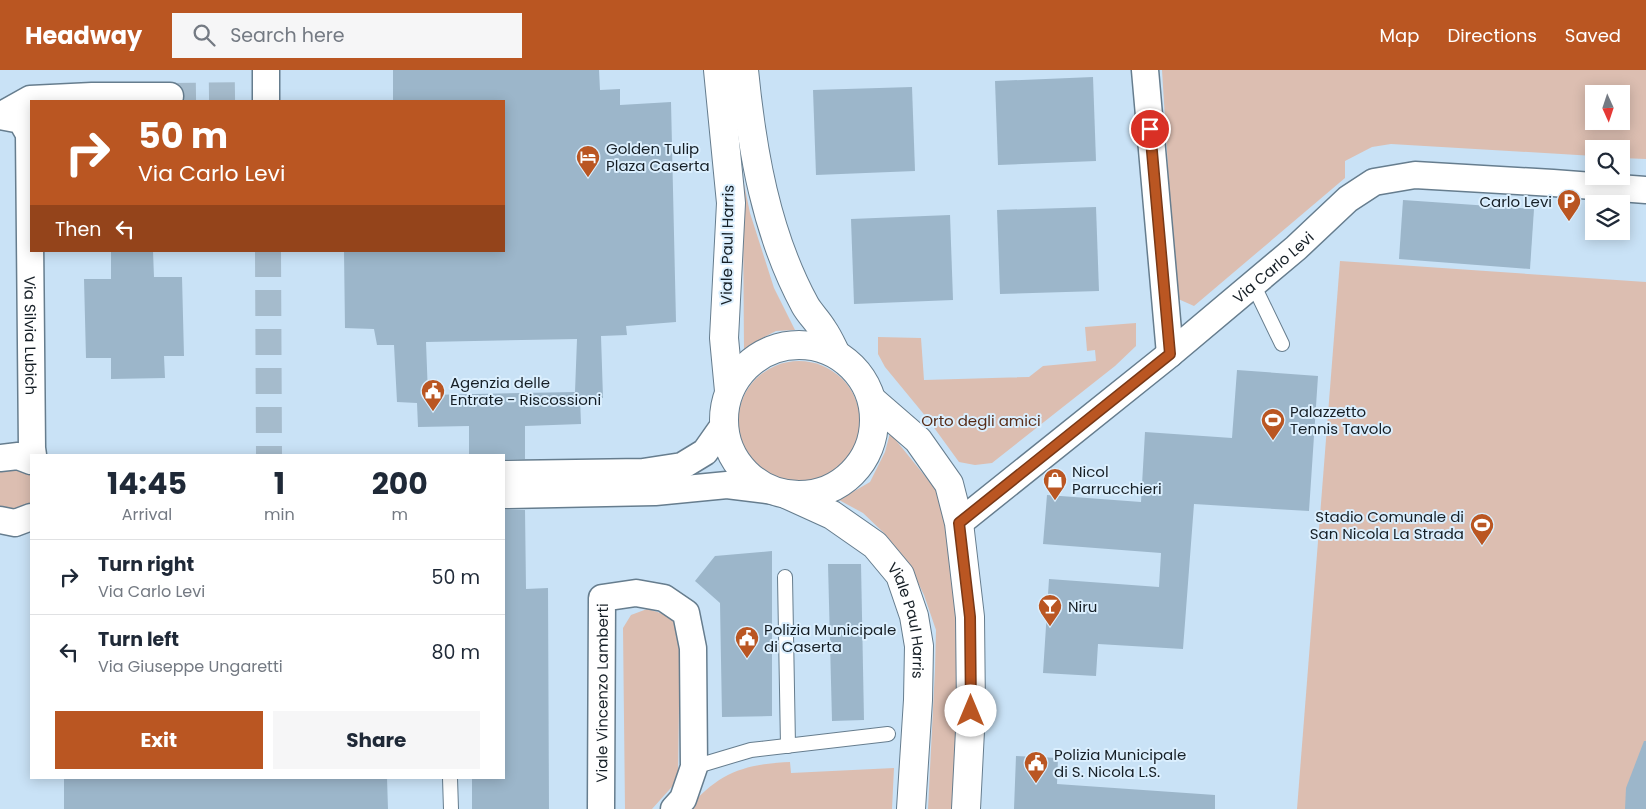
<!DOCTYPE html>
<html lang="en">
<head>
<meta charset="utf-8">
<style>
	:root { --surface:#fff; --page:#f6f6f7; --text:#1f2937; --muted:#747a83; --line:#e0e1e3; --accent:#ba5622 }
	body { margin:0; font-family:Poppins,sans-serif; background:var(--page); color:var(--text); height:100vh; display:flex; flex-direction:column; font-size:19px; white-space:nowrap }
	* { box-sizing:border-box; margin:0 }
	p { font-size:16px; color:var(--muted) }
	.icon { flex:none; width:28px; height:28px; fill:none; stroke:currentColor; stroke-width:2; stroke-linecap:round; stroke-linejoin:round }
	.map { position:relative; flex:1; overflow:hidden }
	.sheet { position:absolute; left:30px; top:384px; width:475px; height:325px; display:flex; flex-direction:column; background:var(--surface); border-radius:0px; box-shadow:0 2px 12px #0003 }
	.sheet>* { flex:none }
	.banner { position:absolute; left:30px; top:30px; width:475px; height:152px; border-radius:0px; box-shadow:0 2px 12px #0003; background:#ba5622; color:#fff; overflow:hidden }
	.needle { width:32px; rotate:177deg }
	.tools { position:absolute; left:1585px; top:15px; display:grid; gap:10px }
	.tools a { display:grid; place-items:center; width:45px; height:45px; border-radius:0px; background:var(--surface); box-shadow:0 2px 12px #0003; font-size:25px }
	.pin { position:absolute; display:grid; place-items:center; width:42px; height:42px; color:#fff; margin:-21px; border:2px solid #fff; border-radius:50%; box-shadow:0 1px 5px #0007 }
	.me { position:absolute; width:55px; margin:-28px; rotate:0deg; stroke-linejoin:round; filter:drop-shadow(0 0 4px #0008) }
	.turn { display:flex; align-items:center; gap:18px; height:105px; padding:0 25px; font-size:22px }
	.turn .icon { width:65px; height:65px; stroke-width:2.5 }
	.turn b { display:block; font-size:35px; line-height:42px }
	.then { display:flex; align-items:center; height:48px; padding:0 25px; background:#0003; gap:10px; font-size:19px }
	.eta { display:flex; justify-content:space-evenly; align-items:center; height:85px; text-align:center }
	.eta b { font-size:30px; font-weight:700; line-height:35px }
	.primary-button { display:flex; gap:10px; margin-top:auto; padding:10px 25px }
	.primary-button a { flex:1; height:58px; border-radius:0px; background:var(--accent); color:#fff; font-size:20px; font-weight:700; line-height:58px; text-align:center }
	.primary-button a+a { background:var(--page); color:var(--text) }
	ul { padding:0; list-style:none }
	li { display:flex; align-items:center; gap:15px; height:75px; padding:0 25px; border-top:1px solid var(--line) }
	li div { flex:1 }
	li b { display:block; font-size:19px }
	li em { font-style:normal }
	header { display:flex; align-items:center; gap:30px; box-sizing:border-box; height:70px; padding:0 25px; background:var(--accent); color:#fff }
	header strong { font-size:24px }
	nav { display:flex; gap:28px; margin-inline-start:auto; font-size:18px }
	.search { width:350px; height:45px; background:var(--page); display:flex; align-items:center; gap:12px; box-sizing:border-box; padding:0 18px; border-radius:0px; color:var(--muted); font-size:19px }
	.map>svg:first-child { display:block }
	.green { fill:#dcbeb1; fill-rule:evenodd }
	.building { fill:#9cb6ca; fill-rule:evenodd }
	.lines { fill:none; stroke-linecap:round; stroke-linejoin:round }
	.minor-tunnel { stroke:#a5bbcc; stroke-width:26; stroke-dasharray:26 13; stroke-linecap:butt }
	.service-casing { stroke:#667d8e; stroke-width:16 }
	.minor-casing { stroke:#667d8e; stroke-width:29 }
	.tertiary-casing { stroke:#667d8e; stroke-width:30 }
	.service { stroke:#fff; stroke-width:14 }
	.minor { stroke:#fff; stroke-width:26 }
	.tertiary { stroke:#fff; stroke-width:28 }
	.route-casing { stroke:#793816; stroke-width:12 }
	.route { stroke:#ba5622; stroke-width:9 }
	.labels { text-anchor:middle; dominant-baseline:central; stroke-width:4; stroke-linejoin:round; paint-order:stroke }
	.poi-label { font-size:15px; fill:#161f26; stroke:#dbeffe; text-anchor:start }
	.street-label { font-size:15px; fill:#161f26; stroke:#dbeffe }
	.park-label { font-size:15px; fill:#572c18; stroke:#dbeffe }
</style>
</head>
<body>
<header>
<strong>Headway</strong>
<div class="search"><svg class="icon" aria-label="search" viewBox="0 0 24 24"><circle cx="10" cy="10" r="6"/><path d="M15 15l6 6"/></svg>Search here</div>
<nav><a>Map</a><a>Directions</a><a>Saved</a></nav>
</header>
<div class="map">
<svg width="1646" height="739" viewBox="0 0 1646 739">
	<rect width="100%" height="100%" fill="#c9e2f6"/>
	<g class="green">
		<path d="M 1162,0 L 1646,0 L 1646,89 L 1621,88 L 1621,79 L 1594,79 L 1594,86 L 1391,74 L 1372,77 L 1345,91 L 1345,108 L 1194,236 L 1176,228 ZM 1594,24 L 1621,24 L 1621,51 L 1594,51 Z"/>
		<polygon points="739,89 750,143 774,218 795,260 776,261 753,273 744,280 743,144"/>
		<polygon points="1340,191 1646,212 1646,739 1297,739"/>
		<polygon points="1136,253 1136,276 1115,296 992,393 975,395 959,392 927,348 885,297 878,284 878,267 921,268 924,310 1029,307 1043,296 1096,291 1095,280 1087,281 1085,257"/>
		<circle cx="799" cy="352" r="61"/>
		<polygon points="890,363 929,411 944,431 955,460 959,613 956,739 928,739 935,599 936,560 924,525 908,492 884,463 863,443 839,430 870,412 885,382"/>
		<polygon points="0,396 31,401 31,437 0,442"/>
		<path d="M 647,539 C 662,543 674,546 680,562 L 678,710 L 652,739 L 625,739 L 623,558 L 631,545 Z"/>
		<path d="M 790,692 L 791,703 L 894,698 L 892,739 L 688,739 C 718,703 744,694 790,692 Z"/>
	</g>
	<g class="building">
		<path d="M 393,0 L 599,0 L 600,20 L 620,19 L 620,35 L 671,32 L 676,252 L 626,256 L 627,265 L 601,266 L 603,328 L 580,328 L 581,354 L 525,356 L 525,389 L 504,389 L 504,385 L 469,385 L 469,356 L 418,357 L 417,333 L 397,332 L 394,275 L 377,275 L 374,259 L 345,258 L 344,181 L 504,181 L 504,31 L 393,31 ZM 577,269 L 575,322 L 428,325 L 426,272 Z"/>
		<polygon points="1093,7 1096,91 998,95 995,11"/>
		<polygon points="912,17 915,101 816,105 813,20"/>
		<polygon points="1403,130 1534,139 1530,199 1399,189"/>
		<polygon points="1096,137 1099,221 1000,224 997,140"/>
		<polygon points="950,145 953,230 854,234 851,149"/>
		<polygon points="111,181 153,181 154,207 182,207 184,286 164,286 165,308 111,309 111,288 86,288 84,209 111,209"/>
		<polygon points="1237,300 1318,306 1309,441 1194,434 1183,579 1098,574 1096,606 1043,603 1049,509 1159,517 1161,483 1043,474 1047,425 1141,432 1145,362 1232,368"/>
		<polygon points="504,440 525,440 526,519 548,518 549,739 472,739 472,708 504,708"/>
		<polygon points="772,481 772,646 722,647 720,533 695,511 715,486"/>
		<polygon points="828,494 861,494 864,650 832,651"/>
		<polygon points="1644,671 1646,671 1646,739 1625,739 1626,718"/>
		<polygon points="1016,686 1058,688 1057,714 1215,725 1215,739 1014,739"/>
		<polygon points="64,708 387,708 388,739 64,739"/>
	</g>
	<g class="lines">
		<g class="minor-tunnel">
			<polyline points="170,26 245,25"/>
			<polyline points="268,181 269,385"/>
		</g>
		<g class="service-casing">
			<g id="service">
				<polyline points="1253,214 1282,274"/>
				<polyline points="785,507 788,676"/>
				<polyline points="694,697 751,680 888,664"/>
				<polyline points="450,708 451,739"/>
			</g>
		</g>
		<g class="minor-casing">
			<g id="minor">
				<polyline points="266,0 266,31"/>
				<polyline points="1145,0 1170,284"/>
				<path id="s1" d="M 0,46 L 21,50 L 29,64 L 32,378 L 33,385"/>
				<polyline points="0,46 30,29 92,26 170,26"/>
				<polyline points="0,388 18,386 31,391"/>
				<polyline points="504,404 643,402 682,396 705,382 724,355"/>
				<polyline points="504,425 655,422 727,415 774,421"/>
				<polyline points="0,450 15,453 31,447"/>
				<path id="s2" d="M 959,453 L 1170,284 L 1296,178 L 1348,129 L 1374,112 L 1415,105 L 1553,113 L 1646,120"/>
				<path id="s3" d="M 601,739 L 602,528 L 636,523 L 664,528 L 686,543 L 693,578 L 694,697 L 683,729 L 674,739"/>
			</g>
		</g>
		<g class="tertiary-casing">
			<g id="tertiary">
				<polyline points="718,0 731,133 724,268 729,321"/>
				<path d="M 744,0 C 752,81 766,163 805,235 C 810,244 818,251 823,260 C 828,267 832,276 836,284"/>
				<circle cx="799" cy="350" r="75"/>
				<polyline points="873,331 918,370 949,414 959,453 970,547 971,641 966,739"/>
				<path id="s4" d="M 788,425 L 832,445 L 875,475 L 900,505 L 914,546 L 919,576 L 918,630 L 911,739"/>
			</g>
		</g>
		<use href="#service" class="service"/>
		<use href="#minor" class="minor"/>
		<use href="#tertiary" class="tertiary"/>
	</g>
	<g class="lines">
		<g class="route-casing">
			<polyline id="route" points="971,641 970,547 959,453 1170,284 1150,59"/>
		</g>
		<use href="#route" class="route"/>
	</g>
	<defs>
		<g id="hotel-pin" transform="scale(1.25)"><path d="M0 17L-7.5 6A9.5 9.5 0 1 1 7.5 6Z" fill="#ba5622" stroke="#dbeffe"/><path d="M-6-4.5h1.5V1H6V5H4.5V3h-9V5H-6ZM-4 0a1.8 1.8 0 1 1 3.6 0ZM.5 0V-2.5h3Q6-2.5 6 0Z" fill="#fff"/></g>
		<g id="parking-pin" transform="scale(1.25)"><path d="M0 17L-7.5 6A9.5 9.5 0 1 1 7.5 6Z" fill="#ba5622" stroke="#dbeffe"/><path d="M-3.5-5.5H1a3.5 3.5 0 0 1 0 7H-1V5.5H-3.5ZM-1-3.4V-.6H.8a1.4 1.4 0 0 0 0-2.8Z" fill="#fff"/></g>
		<g id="civic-pin" transform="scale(1.25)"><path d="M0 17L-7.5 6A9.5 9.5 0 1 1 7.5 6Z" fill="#ba5622" stroke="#dbeffe"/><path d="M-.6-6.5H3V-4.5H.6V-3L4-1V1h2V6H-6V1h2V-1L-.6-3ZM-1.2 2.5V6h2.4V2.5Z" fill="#fff"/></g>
		<g id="stadium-pin" transform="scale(1.25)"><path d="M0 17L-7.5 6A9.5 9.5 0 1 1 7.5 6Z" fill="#ba5622" stroke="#dbeffe"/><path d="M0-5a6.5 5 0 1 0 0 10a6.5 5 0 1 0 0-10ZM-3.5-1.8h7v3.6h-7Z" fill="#fff"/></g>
		<g id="shop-pin" transform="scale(1.25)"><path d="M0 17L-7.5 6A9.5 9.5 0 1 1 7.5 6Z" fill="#ba5622" stroke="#dbeffe"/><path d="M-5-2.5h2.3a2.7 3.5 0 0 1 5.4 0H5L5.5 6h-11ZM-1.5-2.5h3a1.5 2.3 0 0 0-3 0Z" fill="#fff"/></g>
		<g id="bar-pin" transform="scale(1.25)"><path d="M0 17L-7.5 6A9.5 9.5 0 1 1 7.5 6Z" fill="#ba5622" stroke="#dbeffe"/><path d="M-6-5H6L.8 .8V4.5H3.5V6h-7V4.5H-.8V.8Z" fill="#fff"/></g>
	</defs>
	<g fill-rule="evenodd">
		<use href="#hotel-pin" x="588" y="87"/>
		<use href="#parking-pin" x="1569" y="131"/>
		<use href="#civic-pin" x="433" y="321"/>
		<use href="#stadium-pin" x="1273" y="350"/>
		<use href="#shop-pin" x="1055" y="410"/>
		<use href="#stadium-pin" x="1482" y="455"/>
		<use href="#bar-pin" x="1050" y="536"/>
		<use href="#civic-pin" x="747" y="568"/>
		<use href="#civic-pin" x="1036" y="693"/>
	</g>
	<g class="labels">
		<g class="poi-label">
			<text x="606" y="78">Golden Tulip<tspan x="606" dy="17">Plaza Caserta</tspan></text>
			<text x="1552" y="131" text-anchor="end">Carlo Levi</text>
			<text x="450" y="312">Agenzia delle<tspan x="450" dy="17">Entrate - Riscossioni</tspan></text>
			<text x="1290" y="341">Palazzetto<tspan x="1290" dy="17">Tennis Tavolo</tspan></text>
			<text x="1072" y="401">Nicol<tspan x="1072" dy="17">Parrucchieri</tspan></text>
			<text x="1464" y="446" text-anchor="end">Stadio Comunale di<tspan x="1464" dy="17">San Nicola La Strada</tspan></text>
			<text x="1068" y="536">Niru</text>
			<text x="764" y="559">Polizia Municipale<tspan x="764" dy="17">di Caserta</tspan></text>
			<text x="1054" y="684">Polizia Municipale<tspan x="1054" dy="17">di S. Nicola L.S.</tspan></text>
		</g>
		<g class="street-label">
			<text transform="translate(727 175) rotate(-89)">Viale Paul Harris</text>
			<text stroke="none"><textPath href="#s2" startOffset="405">Via Carlo Levi</textPath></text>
			<text stroke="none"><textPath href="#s1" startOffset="239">Via Silvia Lubich</textPath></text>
			<text stroke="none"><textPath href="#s4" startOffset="186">Viale Paul Harris</textPath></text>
			<text stroke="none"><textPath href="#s3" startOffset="116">Viale Vincenzo Lamberti</textPath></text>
		</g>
		<g class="park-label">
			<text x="981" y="350">Orto degli amici</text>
		</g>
	</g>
</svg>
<div class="tools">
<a><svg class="needle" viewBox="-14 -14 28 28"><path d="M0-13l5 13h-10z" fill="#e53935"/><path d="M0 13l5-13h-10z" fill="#747a83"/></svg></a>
<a><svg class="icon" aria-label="search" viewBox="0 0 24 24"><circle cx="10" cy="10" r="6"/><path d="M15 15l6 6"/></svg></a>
<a><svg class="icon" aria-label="layers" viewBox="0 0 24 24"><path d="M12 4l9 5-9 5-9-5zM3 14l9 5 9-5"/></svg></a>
</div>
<div class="pin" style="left:1150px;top:59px;background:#d93025"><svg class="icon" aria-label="arrive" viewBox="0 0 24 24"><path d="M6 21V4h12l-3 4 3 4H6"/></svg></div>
<svg class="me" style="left:971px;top:641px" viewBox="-20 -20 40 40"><circle r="19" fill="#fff"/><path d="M0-13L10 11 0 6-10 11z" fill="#ba5622"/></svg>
<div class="banner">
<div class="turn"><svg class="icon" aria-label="right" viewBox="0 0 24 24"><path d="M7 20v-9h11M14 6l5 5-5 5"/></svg><div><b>50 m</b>Via Carlo Levi</div></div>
<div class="then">Then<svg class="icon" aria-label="left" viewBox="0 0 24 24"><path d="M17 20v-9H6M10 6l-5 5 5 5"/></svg></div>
</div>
<section class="sheet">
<div class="eta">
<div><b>14:45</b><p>Arrival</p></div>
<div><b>1</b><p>min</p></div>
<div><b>200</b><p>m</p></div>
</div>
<ul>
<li><svg class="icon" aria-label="right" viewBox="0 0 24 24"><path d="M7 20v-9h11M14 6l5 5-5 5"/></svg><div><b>Turn right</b><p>Via Carlo Levi</p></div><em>50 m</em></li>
<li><svg class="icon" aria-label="left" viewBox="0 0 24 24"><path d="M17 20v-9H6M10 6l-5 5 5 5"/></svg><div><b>Turn left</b><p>Via Giuseppe Ungaretti</p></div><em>80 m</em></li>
</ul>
<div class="primary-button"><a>Exit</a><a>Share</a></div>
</section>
</div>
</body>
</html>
